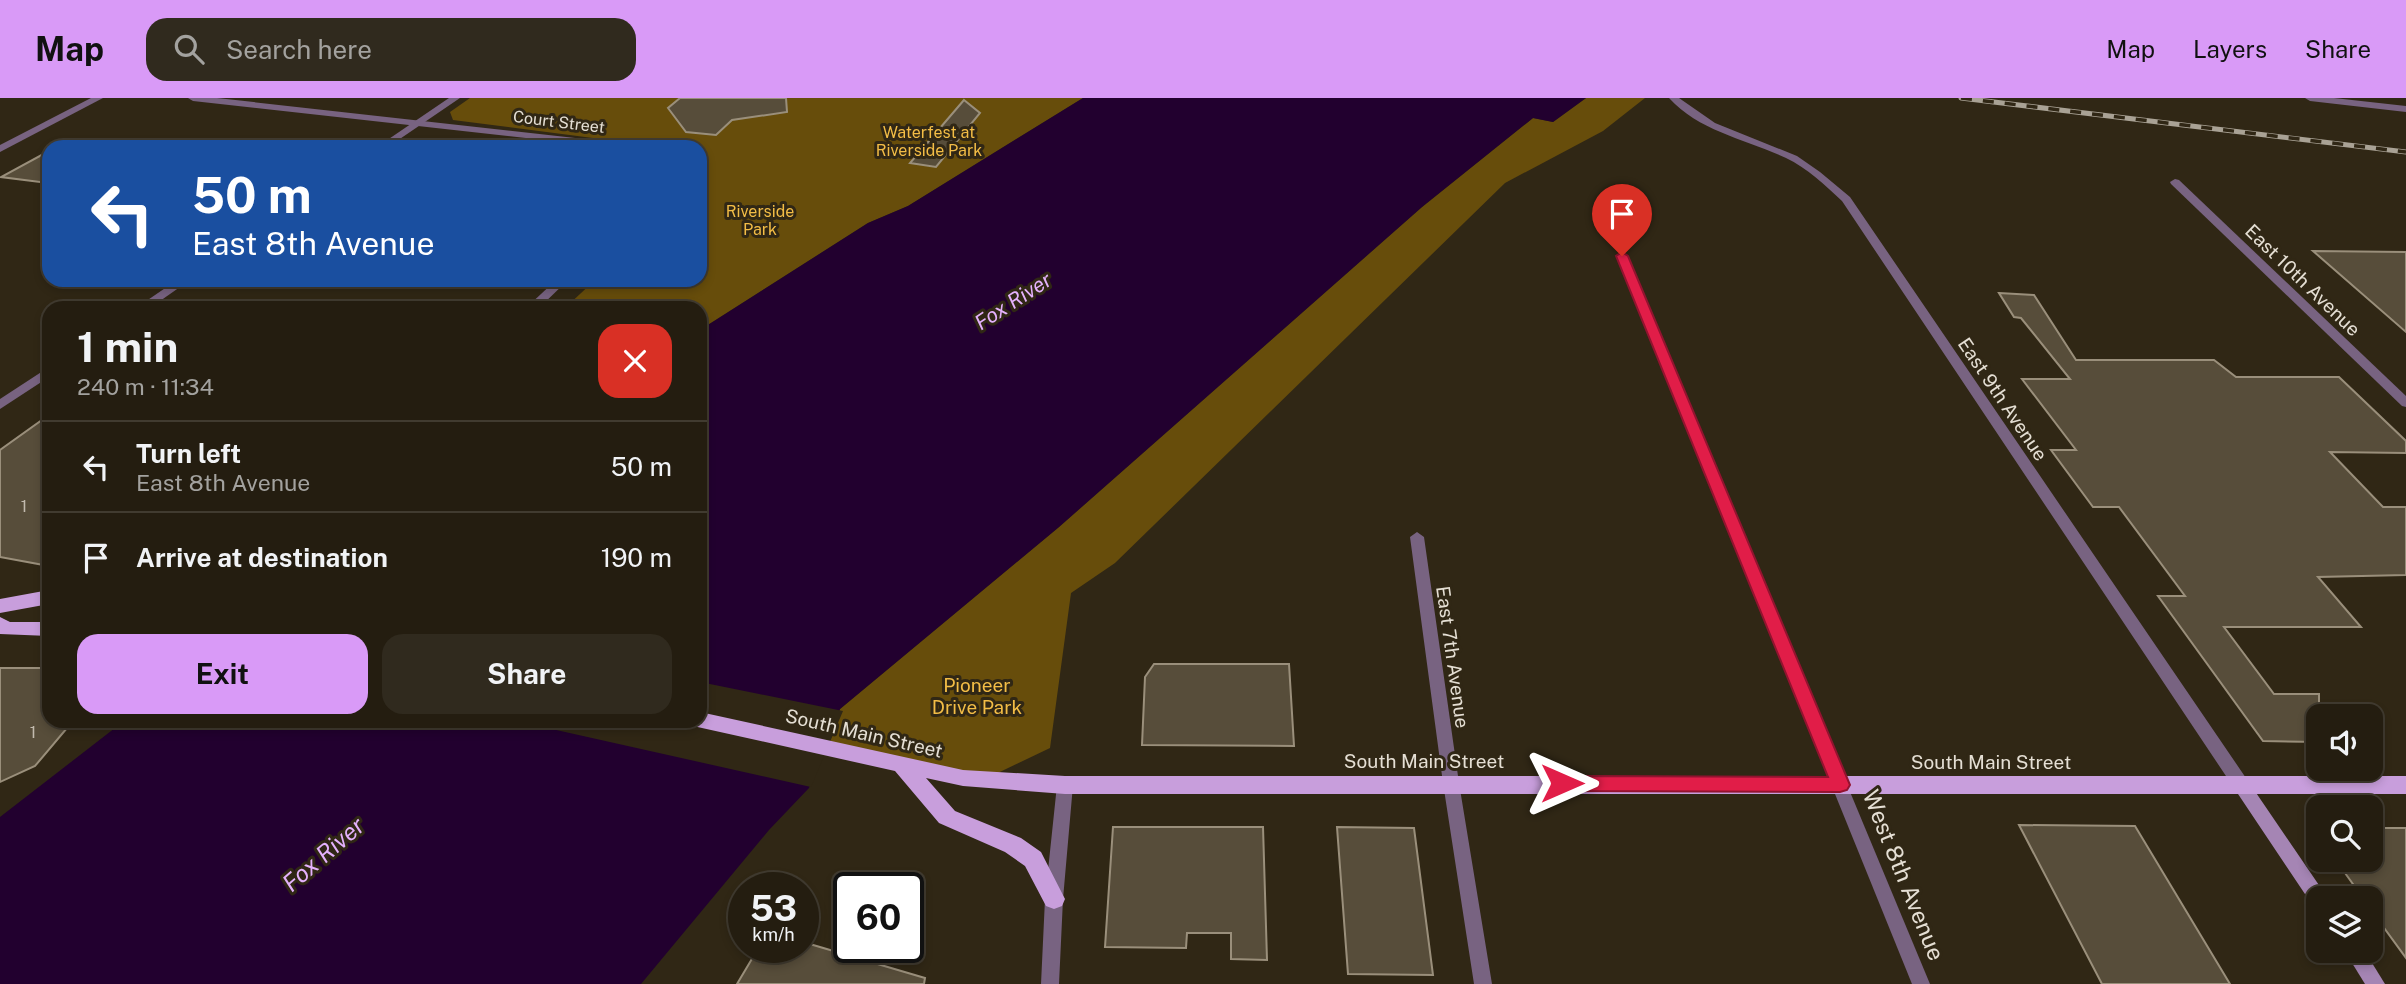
<!DOCTYPE html>
<html lang="en">
<head>
<meta charset="utf-8">
<style>
	:root { --surface:#241d10; --page:#302a1e; --text:#f1f3f6; --muted:#a3a29f; --line:#413b30; --accent:#d99af7 }
	body { margin:0; font-family:"Public Sans",sans-serif; background:var(--page); color:var(--text); height:100vh; display:flex; flex-direction:column; font-size:26px; white-space:nowrap }
	* { box-sizing:border-box; margin:0 }
	p { font-size:23px; color:var(--muted) }
	.icon { flex:none; width:38px; height:38px; fill:none; stroke:currentColor; stroke-width:2; stroke-linecap:round; stroke-linejoin:round }
	.map { position:relative; flex:1; overflow:hidden }
	.details { position:absolute; left:42px; top:203px; width:665px; height:427px; display:flex; flex-direction:column; background:var(--surface); border-radius:21px; box-shadow:0 4px 10px #0003,0 0 0 2px var(--line) }
	.details>* { flex:none }
	.banner { position:absolute; left:42px; top:42px; width:665px; height:147px; border-radius:21px; box-shadow:0 4px 10px #0003,0 0 0 2px var(--line); background:#1a4fa0; color:#fff; overflow:hidden }
	.tools { position:absolute; left:2306px; top:606px; display:grid; gap:14px }
	.tools a { display:grid; place-items:center; width:77px; height:77px; border-radius:14px; background:var(--surface); box-shadow:0 4px 10px #0003,0 0 0 2px var(--line); font-size:35px }
	.speed { position:absolute; left:728px; top:774px; display:flex; gap:14px; font-size:35px; font-weight:700; text-align:center }
	.speed>* { display:grid; place-content:center; width:91px; height:91px; border-radius:50%; background:var(--surface); box-shadow:0 4px 10px #0003,0 0 0 2px var(--line); line-height:1 }
	.speed small { font-size:18px; font-weight:400 }
	.speed .limit { border:4px solid #111; border-radius:10px; background:#fff; color:#111 }
	.pin { position:absolute; display:grid; place-items:center; width:60px; height:60px; color:#fff; margin:-72px -30px; border-radius:50% 50% 50% 0; rotate:-45deg; box-shadow:0 0 7px #0007 }
	.pin .icon { rotate:45deg }
	.me { position:absolute; width:77px; margin:-38px; rotate:90deg; stroke-linejoin:round; filter:drop-shadow(0 0 5px #0008) }
	.turn { display:flex; align-items:center; gap:24px; height:147px; padding:0 35px; font-size:32px }
	.turn .icon { width:91px; height:91px; stroke-width:2.5 }
	.turn b { display:block; font-size:49px; line-height:60px }
	.round { display:grid; place-items:center; flex:none; width:74px; height:74px; border-radius:21px; background:var(--page) }
	.overview { display:flex; align-items:center; justify-content:space-between; height:119px; padding:0 35px }
	h1 { font-size:42px; font-weight:700; line-height:52px }
	.primary-button { display:flex; gap:14px; margin-top:auto; padding:14px 35px }
	.primary-button a { flex:1; height:80px; border-radius:21px; background:var(--accent); color:#111; font-size:28px; font-weight:700; line-height:80px; text-align:center }
	.primary-button a+a { background:var(--page); color:var(--text) }
	ul { padding:0; list-style:none }
	li { display:flex; align-items:center; gap:21px; height:91px; padding:0 35px; border-top:2px solid var(--line) }
	li div { flex:1 }
	li b { display:block; font-size:26px }
	li em { font-style:normal }
	header { display:flex; align-items:center; gap:42px; box-sizing:border-box; height:98px; padding:0 35px; background:var(--accent); color:#111 }
	header strong { font-size:33px }
	nav { display:flex; gap:38px; margin-inline-start:auto; font-size:24px }
	.search { width:490px; height:63px; background:var(--page); display:flex; align-items:center; gap:18px; box-sizing:border-box; padding:0 24px; border-radius:21px; color:var(--muted); font-size:26px }
	.map>svg:first-child { display:block }
	.green { fill:#674d0b }
	.water { fill:#22002f }
	.pier { fill:#302715 }
	.building { fill:#574d3a; stroke:#9a8f7b; stroke-width:2 }
	.lines { fill:none; stroke-linecap:round; stroke-linejoin:round }
	.minor { fill:#786381; fill-rule:evenodd }
	.tertiary { fill:#786381; fill-rule:evenodd }
	.secondary { fill:#a585b4; fill-rule:evenodd }
	.primary { fill:#c89edc; fill-rule:evenodd }
	.rail-casing { stroke:#a9a295; stroke-width:5 }
	.rail { stroke:#302715; stroke-width:3.5; stroke-dasharray:11; stroke-linecap:butt }
	.route { fill:#e11d48; stroke:#92132f; stroke-width:2 }
	.labels { text-anchor:middle; dominant-baseline:central; stroke-width:6; stroke-linejoin:round; paint-order:stroke }
	.far-street-label { font-size:16px; fill:#e5dfd4; stroke:#302715 }
	.far-park-label { font-size:16px; fill:#f3bd46; stroke:#302715 }
	.number-label { font-size:16px; fill:#c2baae }
	.street-label { font-size:19px; fill:#e5dfd4; stroke:#302715 }
	.park-label { font-size:19px; fill:#f3bd46; stroke:#302715 }
	.water-label { font-size:21px; font-style:italic; fill:#e4b1fc; stroke:#302715 }
	.near-street-label { font-size:23px; fill:#e5dfd4; stroke:#302715 }
	.near-water-label { font-size:24px; font-style:italic; fill:#e4b1fc; stroke:#302715 }
</style>
</head>
<body>
<header>
<strong>Map</strong>
<div class="search"><svg class="icon" aria-label="search" viewBox="0 0 24 24"><circle cx="10" cy="10" r="6"/><path d="M15 15l6 6"/></svg>Search here</div>
<nav><a>Map</a><a>Layers</a><a>Share</a></nav>
</header>
<div class="map">
<svg width="2406" height="886" viewBox="0 0 2406 886">
	<rect width="100%" height="100%" fill="#302715"/>
	<g class="green">
		<polygon points="470,0 1083,0 908,108 868,125 700,232 700,210 565,210 595,182 700,182 700,49 662,49 453,22 450,14"/>
		<polygon points="1586,0 1645,0 1603,33 1505,85 1115,465 1071,495 1050,650 981,683 826,647 840,611 1059,429 1422,109 1533,20 1553,24"/>
	</g>
	<polygon class="water" points="1083,0 1586,0 1553,24 1533,20 1422,109 1059,429 840,611 809,690 769,732 641,886 0,886 0,719 124,623 700,623 700,232 868,125 908,108"/>
	<polygon class="pier" points="700,584 843,613 811,689 516,623 700,623"/>
	<g class="building">
		<polygon points="680,0 786,0 787,14 732,22 716,37 686,34 668,10"/>
		<polygon points="964,2 980,15 936,69 910,65"/>
		<polygon points="49,53 49,78 40,84 1,79"/>
		<polygon points="2313,153 2406,154 2406,234"/>
		<polygon points="1999,195 2034,197 2076,262 2214,262 2236,279 2339,279 2406,343 2406,355 2330,354 2383,409 2406,409 2406,477 2318,479 2361,529 2224,529 2274,596 2319,596 2319,644 2263,643 2158,498 2185,498 2119,409 2093,409 2051,352 2076,352 2022,281 2070,281 2021,220 2014,219"/>
		<polygon points="49,317 49,468 0,459 0,352"/>
		<polygon points="1154,566 1289,566 1294,648 1142,647 1145,579"/>
		<polygon points="0,570 49,570 49,623 73,623 35,668 0,684"/>
		<polygon points="2019,727 2135,728 2230,886 2102,886"/>
		<polygon points="1113,729 1263,729 1267,862 1231,861 1231,835 1187,835 1186,850 1105,849"/>
		<polygon points="1337,729 1414,730 1433,877 1348,876"/>
		<polygon points="2371,730 2406,730 2406,860 2371,812 2371,800 2363,800 2335,761 2371,761"/>
		<polygon points="803,844 925,880 924,886 737,886 759,849 803,849"/>
	</g>
	<g class="lines">
		<g class="minor">
			<polygon points="188,0 217,0 629,46 634,49 606,49 193,3"/>
			<path d="M 1669,0 L 1679,0 L 1715,25 L 1797,58 L 1820,74 L 1850,99 L 2248,683 L 2250,688 L 2248,693 L 2242,695 L 2236,693 L 1842,103 C 1825,87 1807,70 1786,60 C 1746,41 1700,34 1669,0 Z"/>
			<polygon points="2305,0 2334,0 2406,8 2406,14 2310,3"/>
			<polygon points="2175,81 2179,82 2406,298 2406,309 2402,308 2171,86 2170,84"/>
			<polygon points="1622,155 1627,158 1930,886 1912,886 1617,158"/>
			<polygon points="556,182 568,182 539,210 526,210"/>
			<polygon points="1417,434 1424,439 1459,685 1492,886 1474,886 1443,685 1410,439"/>
			<polygon points="1065,680 1071,682 1073,687 1063,801 1059,886 1041,886 1045,801 1057,687 1059,682"/>
		</g>
		<g class="tertiary">
			<polygon points="91,0 103,0 0,54 0,47"/>
			<polygon points="449,0 460,0 388,49 377,49"/>
			<polygon points="177,182 190,182 150,210 136,210"/>
			<polygon points="49,269 49,279 0,311 0,301"/>
		</g>
		<g class="secondary">
			<polygon points="2242,681 2248,683 2325,796 2327,800 2319,800 2319,810 2313,808 2236,693 2234,688 2236,683"/>
			<polygon points="2344,852 2364,852 2385,886 2365,886"/>
		</g>
		<g class="primary">
			<polygon points="49,492 49,506 0,515 0,501"/>
			<polygon points="0,519 10,524 49,524 49,538 0,536"/>
			<polygon points="700,614 963,672 1065,678 2406,678 2406,696 1065,696 963,688 926,680 955,713 1021,740 1041,754 1065,801 1062,808 1054,811 1046,808 1025,768 1005,754 939,725 895,673 693,628 691,623 700,623"/>
		</g>
		<g class="rail-casing">
			<polyline id="rail" points="1961,0 2406,54"/>
		</g>
		<use href="#rail" class="rail"/>
	</g>
	<polygon class="route" points="1622,154 1628,158 1850,687 1847,692 1840,694 1562,693 1555,691 1553,685 1555,680 1562,678 1828,679 1616,158"/>
	<g class="labels">
		<g class="far-street-label">
			<text transform="translate(559 24) rotate(7)">Court Street</text>
		</g>
		<g class="far-park-label">
			<text x="929" y="34">Waterfest at<tspan x="929" dy="18">Riverside Park</tspan></text>
			<text x="760" y="113">Riverside<tspan x="760" dy="18">Park</tspan></text>
		</g>
		<g class="number-label">
			<text x="24" y="408">1</text>
			<text x="33" y="634">1</text>
		</g>
		<g class="street-label">
			<text transform="translate(2303 182) rotate(44)">East 10th Avenue</text>
			<text transform="translate(2003 301) rotate(56)">East 9th Avenue</text>
			<text transform="translate(1453 559) rotate(82)">East 7th Avenue</text>
			<text transform="translate(864 635) rotate(13)">South Main Street</text>
			<text x="1424" y="663">South Main Street</text>
			<text x="1991" y="664">South Main Street</text>
		</g>
		<g class="park-label">
			<text x="977" y="587">Pioneer<tspan x="977" dy="22">Drive Park</tspan></text>
		</g>
		<g class="water-label">
			<text transform="translate(1013 203) rotate(-33)">Fox River</text>
		</g>
		<g class="near-street-label">
			<text transform="translate(1904 777) rotate(68)">West 8th Avenue</text>
		</g>
		<g class="near-water-label">
			<text transform="translate(323 756) rotate(-41)">Fox River</text>
		</g>
	</g>
</svg>
<div class="tools">
<a><svg class="icon" aria-label="sound" viewBox="0 0 24 24"><path d="M4 9h4l5-4v14l-5-4H4zM17 9q2 3 0 6"/></svg></a>
<a><svg class="icon" aria-label="search" viewBox="0 0 24 24"><circle cx="10" cy="10" r="6"/><path d="M15 15l6 6"/></svg></a>
<a><svg class="icon" aria-label="layers" viewBox="0 0 24 24"><path d="M12 4l9 5-9 5-9-5zM3 14l9 5 9-5"/></svg></a>
</div>
<div class="speed"><div>53<small>km/h</small></div><div class="limit">60</div></div>
<div class="pin" style="left:1622px;top:158px;background:#d93025"><svg class="icon" aria-label="arrive" viewBox="0 0 24 24"><path d="M6 21V4h12l-3 4 3 4H6"/></svg></div>
<svg class="me" style="left:1562px;top:685px" viewBox="-20 -20 40 40"><path d="M0-17L14 15 0 8-14 15z" fill="#e11d48" stroke="#fff" stroke-width="4"/></svg>
<div class="banner">
<div class="turn"><svg class="icon" aria-label="left" viewBox="0 0 24 24"><path d="M17 20v-9H6M10 6l-5 5 5 5"/></svg><div><b>50 m</b>East 8th Avenue</div></div>
</div>
<section class="details">
<div class="overview"><div><h1>1 min</h1><p>240 m · 11:34</p></div><a class="round" style="background:#d93025;color:#fff"><svg class="icon" aria-label="close" viewBox="0 0 24 24"><path d="M6 6l12 12M18 6L6 18"/></svg></a></div>
<ul>
<li><svg class="icon" aria-label="left" viewBox="0 0 24 24"><path d="M17 20v-9H6M10 6l-5 5 5 5"/></svg><div><b>Turn left</b><p>East 8th Avenue</p></div><em>50 m</em></li>
<li><svg class="icon" aria-label="arrive" viewBox="0 0 24 24"><path d="M6 21V4h12l-3 4 3 4H6"/></svg><div><b>Arrive at destination</b></div><em>190 m</em></li>
</ul>
<div class="primary-button"><a>Exit</a><a>Share</a></div>
</section>
</div>
</body>
</html>
